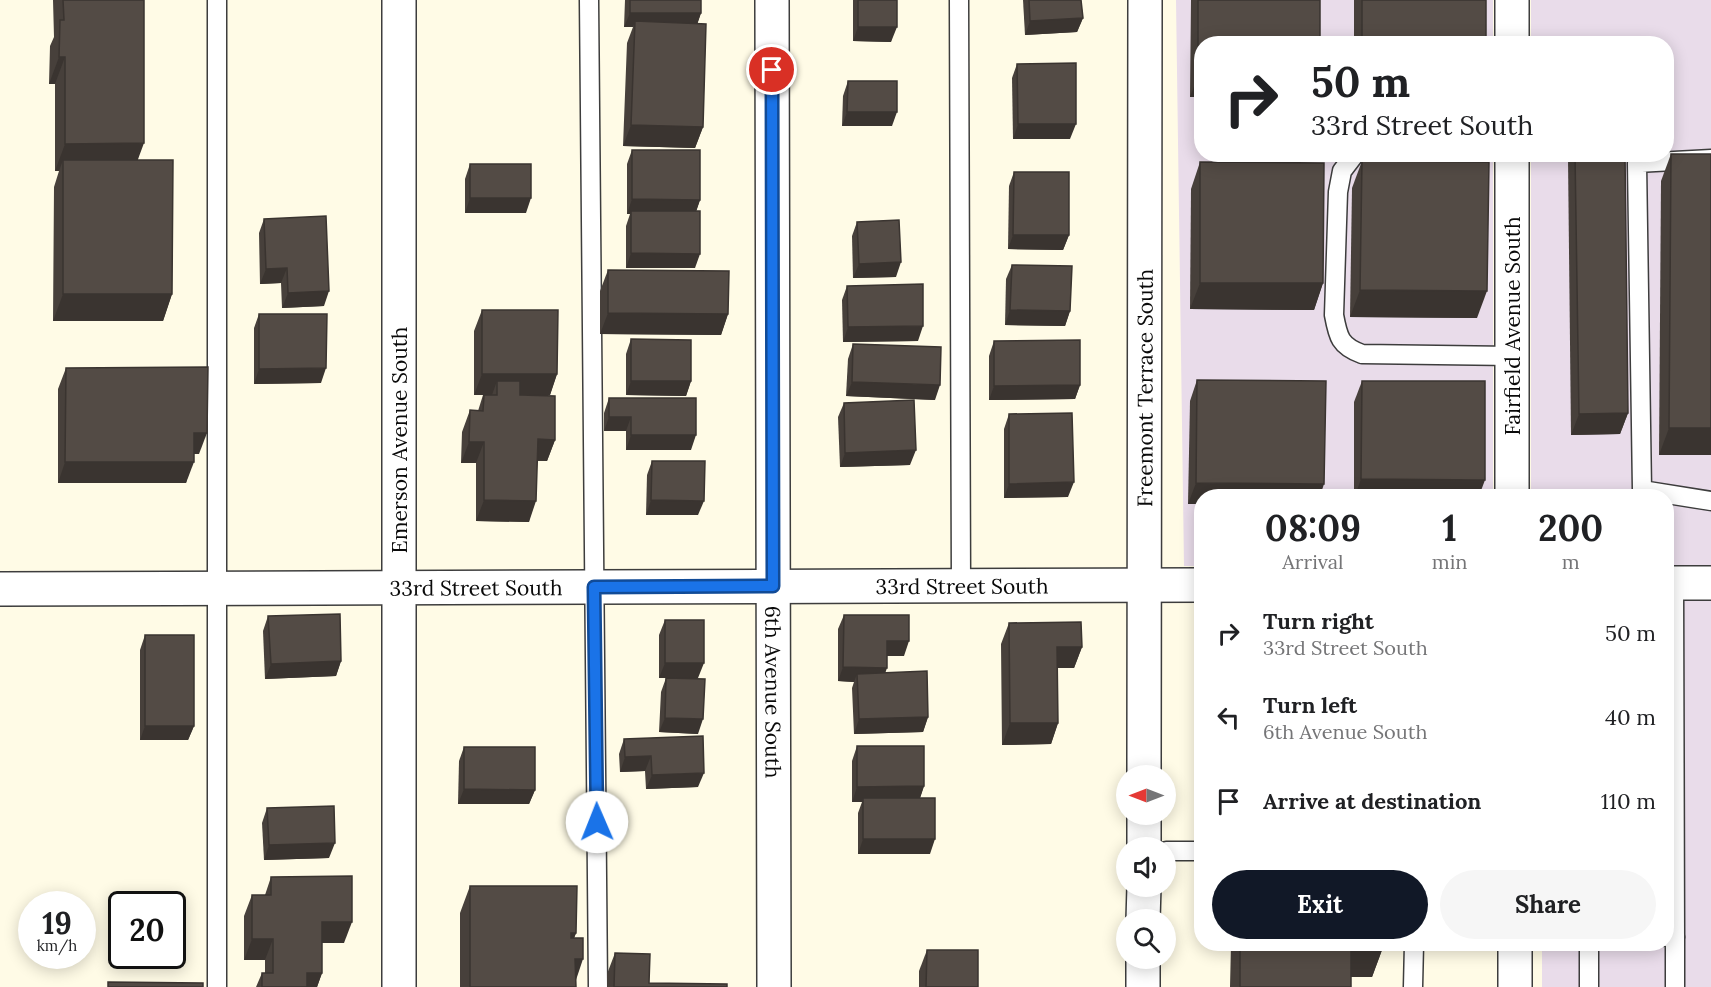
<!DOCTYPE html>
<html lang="en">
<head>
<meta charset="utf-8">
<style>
	:root { --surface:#fff; --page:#f6f6f6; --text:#202124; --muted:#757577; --accent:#111827 }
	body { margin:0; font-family:Lora,serif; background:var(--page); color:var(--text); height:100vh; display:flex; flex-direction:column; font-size:22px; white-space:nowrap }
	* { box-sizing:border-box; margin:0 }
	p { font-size:20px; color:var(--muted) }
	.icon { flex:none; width:33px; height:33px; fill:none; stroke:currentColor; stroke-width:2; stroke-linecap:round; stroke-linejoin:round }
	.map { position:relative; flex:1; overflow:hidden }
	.drawer { position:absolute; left:1194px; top:489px; width:480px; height:462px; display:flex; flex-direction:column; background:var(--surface); border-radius:24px; box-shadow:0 3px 15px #0003 }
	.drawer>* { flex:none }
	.banner { position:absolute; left:1194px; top:36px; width:480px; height:126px; border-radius:24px; box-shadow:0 3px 15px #0003; background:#fff; color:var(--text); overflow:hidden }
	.needle { width:39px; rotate:270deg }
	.tools { position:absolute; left:1116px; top:765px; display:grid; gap:12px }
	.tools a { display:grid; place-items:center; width:60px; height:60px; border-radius:50%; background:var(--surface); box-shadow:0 3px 15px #0003; font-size:30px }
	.speed { position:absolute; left:18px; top:891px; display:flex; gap:12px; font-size:30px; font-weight:700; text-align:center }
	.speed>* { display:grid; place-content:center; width:78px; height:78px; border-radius:50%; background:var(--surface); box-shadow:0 3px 15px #0003; line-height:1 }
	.speed small { font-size:15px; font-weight:400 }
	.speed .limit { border:3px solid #111; border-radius:9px; background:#fff; color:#111 }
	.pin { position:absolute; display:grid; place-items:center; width:51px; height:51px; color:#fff; margin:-26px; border:3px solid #fff; border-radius:50%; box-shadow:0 2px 6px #0007 }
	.me { position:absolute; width:66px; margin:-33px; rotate:359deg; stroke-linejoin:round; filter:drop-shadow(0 0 4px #0008) }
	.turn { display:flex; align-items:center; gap:21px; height:126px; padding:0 18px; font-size:27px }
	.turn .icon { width:78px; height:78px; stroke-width:2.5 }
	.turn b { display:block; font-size:42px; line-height:51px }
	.eta { display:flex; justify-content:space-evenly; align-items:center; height:102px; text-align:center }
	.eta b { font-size:36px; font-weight:800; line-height:42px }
	.button { display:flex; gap:12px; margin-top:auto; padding:12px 18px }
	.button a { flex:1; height:69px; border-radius:36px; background:var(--accent); color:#fff; font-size:24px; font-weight:800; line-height:69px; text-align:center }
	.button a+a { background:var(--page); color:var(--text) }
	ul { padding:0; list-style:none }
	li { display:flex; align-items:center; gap:18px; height:84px; padding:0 18px }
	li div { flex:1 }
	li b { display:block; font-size:22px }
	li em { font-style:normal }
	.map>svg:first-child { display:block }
	.industrial { fill:#e9dcea }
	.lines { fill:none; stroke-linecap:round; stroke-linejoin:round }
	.lane-casing { stroke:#3d3d3d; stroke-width:21 }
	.street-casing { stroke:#3d3d3d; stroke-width:36 }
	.lane { stroke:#fff; stroke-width:18 }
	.street { stroke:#fff; stroke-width:33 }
	.wall { fill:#47403b }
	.shaded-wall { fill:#3a3430 }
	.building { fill:#534b45; stroke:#3a3430; stroke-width:1.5 }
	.route-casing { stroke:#114b97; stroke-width:15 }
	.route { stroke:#1a73e8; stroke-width:10 }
	.labels { text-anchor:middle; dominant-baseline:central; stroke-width:6; stroke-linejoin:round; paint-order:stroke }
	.street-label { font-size:21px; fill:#0a0a0a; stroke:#fff }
</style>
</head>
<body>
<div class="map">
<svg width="1711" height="987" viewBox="0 0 1711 987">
	<rect width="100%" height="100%" fill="#fffbe6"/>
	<g class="industrial">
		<polygon points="1176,0 1493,0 1493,43 1202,44 1202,154 1493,155 1493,496 1202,496 1201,566 1184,566"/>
		<polygon points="1531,0 1711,0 1711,987 1542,987 1542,944 1666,944 1666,496 1531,496 1531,155 1666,154 1666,44 1531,43"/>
	</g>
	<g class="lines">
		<g class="lane-casing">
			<g id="lane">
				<polyline points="217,0 217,987"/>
				<polyline points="589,0 598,987"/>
				<polyline points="959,0 961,586"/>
				<path d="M 1355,154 L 1342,171 L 1338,192 L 1334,315 C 1338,337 1340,346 1362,354 L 1512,356"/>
				<polyline points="1711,159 1637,163 1642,490 1711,501"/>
				<polyline points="1674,583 1675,937"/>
				<polyline points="1166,851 1202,851"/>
				<polyline points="1666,937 1675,937 1675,987"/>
				<polyline points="1589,944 1589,987"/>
				<polyline points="1413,987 1414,944"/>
			</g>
		</g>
		<g class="street-casing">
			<g id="street">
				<polyline points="399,0 399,987"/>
				<path id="s1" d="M 772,0 L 774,987"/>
				<polyline points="1512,0 1512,44"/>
				<polyline points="1512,154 1512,496"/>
				<polyline points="1666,583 1711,583"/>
				<path id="s2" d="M 0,589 L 1202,585"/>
				<path id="s3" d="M 1144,776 L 1145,0"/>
				<polyline points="1144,848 1144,814"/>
				<polyline points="1143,920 1144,886"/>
				<polyline points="1515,944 1515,987"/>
				<polyline points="1143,987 1143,958"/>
			</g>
		</g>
		<use href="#lane" class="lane"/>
		<use href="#street" class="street"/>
	</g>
	<g class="wall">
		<polygon points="53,0 144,0 138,160 172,294 163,321 53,321 54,187 59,171 55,171 55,84 49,84 50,46 54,37"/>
		<polygon points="625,0 701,0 701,13 697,24 703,127 695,148 623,146 627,43 633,27 624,27"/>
		<polygon points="853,0 897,0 891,42 853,41"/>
		<polygon points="1023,0 1081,0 1083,18 1077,32 1025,35"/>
		<polygon points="1191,0 1320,0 1202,44 1202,97 1190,97"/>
		<rect x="1354" y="0" width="132" height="44"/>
		<polygon points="1017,64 1070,139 1013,139 1012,78"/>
		<polygon points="848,81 892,126 842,126 843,96"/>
		<polygon points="632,150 700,200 696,211 695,268 626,268 626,226 630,214 627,214 627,164"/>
		<polygon points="1569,154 1575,154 1628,413 1620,434 1571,435 1568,158"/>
		<polygon points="1671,154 1711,154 1711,455 1659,455 1661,181"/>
		<polygon points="1362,161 1477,318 1350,317 1352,188"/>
		<polygon points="1200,162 1323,283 1314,310 1190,309 1191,189"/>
		<polygon points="470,164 526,213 465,213 465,179"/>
		<polygon points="1014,172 1069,235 1063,250 1008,249 1009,186"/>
		<polygon points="264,219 324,306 282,308 281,283 260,284 259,233"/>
		<polygon points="857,222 896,277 853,278 852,236"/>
		<polygon points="1012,265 1070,311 1065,326 1005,325 1006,279"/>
		<polygon points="608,270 728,314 721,335 600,334 600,291"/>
		<polygon points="847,286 918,341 843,342 842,300"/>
		<polygon points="482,310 557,374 550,395 520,395 555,440 547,461 537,461 529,522 476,521 476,463 461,463 462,432 470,410 478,411 483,395 474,395 474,331"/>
		<polygon points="259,314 321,383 254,384 254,328"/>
		<polygon points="631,339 691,381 686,396 626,395 626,354"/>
		<polygon points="994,341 1080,385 1075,399 989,400 989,356"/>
		<polygon points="853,344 935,400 846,396 848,359"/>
		<polygon points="66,368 199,454 194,454 186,483 58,483 58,389"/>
		<polygon points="1197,380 1202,504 1188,504 1190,401"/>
		<polygon points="1362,381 1479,496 1354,496 1354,402"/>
		<polygon points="609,398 691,450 626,450 626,431 604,431 604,413"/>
		<polygon points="844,403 910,465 840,467 838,417"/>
		<polygon points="1009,414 1068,497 1004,498 1004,429"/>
		<polygon points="652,461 698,515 646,515 647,475"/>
		<polygon points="844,615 904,656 887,656 885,673 928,717 923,732 854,734 852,688 854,682 838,681 838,629"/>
		<polygon points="268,616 341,661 336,676 265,679 263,631"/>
		<polygon points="665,620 698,678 676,678 698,734 659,732 661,692 666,678 659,678 659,635"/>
		<polygon points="1009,623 1082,647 1074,668 1057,668 1058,723 1051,744 1002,745 1001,644"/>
		<polygon points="145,635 194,726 188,740 140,740 140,650"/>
		<polygon points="624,739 698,787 646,789 645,771 620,772 619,754"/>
		<polygon points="857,746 924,786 920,798 930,854 858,854 858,813 862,802 852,802 852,761"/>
		<polygon points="464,747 535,790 529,804 458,804 459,761"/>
		<polygon points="267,808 329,858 264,860 262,823"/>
		<polygon points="271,877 344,943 322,943 322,973 317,987 256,987 262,973 265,973 265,960 244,960 244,916 252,895 265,895"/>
		<polygon points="470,886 576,933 574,938 576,987 460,987 460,913"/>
		<polygon points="1231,944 1382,944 1382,950 1372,977 1351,977 1351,987 1230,987"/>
		<polygon points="927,950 978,987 919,987 919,971"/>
		<polygon points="615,953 649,983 727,987 607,987 607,974"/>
	</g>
	<g class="shaded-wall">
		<polygon points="630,13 701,13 696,28 635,21 633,27 624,27"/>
		<polygon points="1083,18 1077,32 1025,35 1030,21"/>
		<polygon points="858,27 897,27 891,42 853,41"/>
		<polygon points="59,57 65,57 55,84 49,84"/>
		<polygon points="1198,76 1202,76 1202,97 1190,97"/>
		<polygon points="847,112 897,112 892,126 842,126"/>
		<polygon points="1018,124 1076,124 1070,139 1013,139"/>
		<polygon points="631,125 703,127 695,148 623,146"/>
		<polygon points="144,143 134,170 63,160 59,171 55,171 65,144"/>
		<polygon points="470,198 531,198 526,213 465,213"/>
		<polygon points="632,199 700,200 695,215 631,211 630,214 627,214"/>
		<polygon points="1013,235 1069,235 1063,250 1008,249"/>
		<polygon points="631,253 700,254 695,268 626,268"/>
		<polygon points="901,262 896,277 853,278 859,264"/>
		<polygon points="287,268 281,283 260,284 266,269"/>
		<polygon points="1200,283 1323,283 1314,310 1190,309"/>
		<polygon points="1360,290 1487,291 1477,318 1350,317"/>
		<polygon points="329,291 324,306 282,308 288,293"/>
		<polygon points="63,294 172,294 163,321 53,321"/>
		<polygon points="1010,310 1070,311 1065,326 1005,325"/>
		<polygon points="608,313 728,314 721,335 600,334"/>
		<polygon points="923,326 918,341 843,342 848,327"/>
		<polygon points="326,368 321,383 254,384 259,369"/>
		<polygon points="482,374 557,374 550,395 497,395 497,381 492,395 474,395"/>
		<polygon points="631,381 691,381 686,396 626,395"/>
		<polygon points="852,382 940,385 935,400 846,396"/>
		<polygon points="1080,385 1075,399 989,400 994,386"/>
		<polygon points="1628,413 1620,434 1571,435 1579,414"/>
		<polygon points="609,417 631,417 626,431 604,431"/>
		<polygon points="1669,428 1711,428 1711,455 1659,455"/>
		<polygon points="194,433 207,433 199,454 186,454"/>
		<polygon points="631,435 696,435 691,450 626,450"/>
		<polygon points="538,439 555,440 547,461 530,460"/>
		<polygon points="469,442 484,442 476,463 461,463"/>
		<polygon points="916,450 910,465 840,467 845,453"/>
		<polygon points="65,462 194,462 186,483 58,483"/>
		<polygon points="1361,479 1485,480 1479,496 1355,496"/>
		<polygon points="1074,482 1068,497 1004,498 1009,484"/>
		<polygon points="1196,483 1324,484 1320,496 1202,496 1202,504 1188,504"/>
		<polygon points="484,500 536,501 529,522 476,521"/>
		<polygon points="651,500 704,501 698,515 646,515"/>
		<polygon points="887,641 909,641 904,656 882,656"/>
		<polygon points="1057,647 1082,647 1074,668 1049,668"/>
		<polygon points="341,661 336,676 265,679 271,664"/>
		<polygon points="665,663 704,663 698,678 659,678"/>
		<polygon points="843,667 887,668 882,682 857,674 854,682 838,681"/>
		<polygon points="928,717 923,732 854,734 859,719"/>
		<polygon points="665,718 703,719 698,734 659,732"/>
		<polygon points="1010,723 1058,723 1051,744 1002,745"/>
		<polygon points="145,726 194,726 188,740 140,740"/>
		<polygon points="651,756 645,771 620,772 625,757"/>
		<polygon points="704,773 698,787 646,789 652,775"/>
		<polygon points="924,786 919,801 863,798 862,802 852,802 857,787"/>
		<polygon points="464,789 535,790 529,804 458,804"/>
		<polygon points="863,839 935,839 930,854 858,854"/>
		<polygon points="335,843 329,858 264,860 269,845"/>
		<polygon points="322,922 352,922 344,943 314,943"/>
		<polygon points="571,933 576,933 566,960"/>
		<polygon points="252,939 273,939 265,960 244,960"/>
		<polygon points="1351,950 1382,950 1372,977 1341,977"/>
		<polygon points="575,959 583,959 574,986"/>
		<polygon points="307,973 322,973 317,987 302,987"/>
	</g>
	<g class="building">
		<polygon points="63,0 144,0 144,143 65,144 65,57 59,57 60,20 64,20"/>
		<rect x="630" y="0" width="71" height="13"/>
		<rect x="858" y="0" width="39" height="27"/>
		<polygon points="1029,0 1081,0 1083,18 1030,21"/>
		<polygon points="1198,0 1320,0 1320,44 1202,44 1202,76 1198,76"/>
		<rect x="1362" y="0" width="124" height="44"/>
		<polygon points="635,21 706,24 703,127 631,125"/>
		<polygon points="1076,63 1076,124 1018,124 1017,64"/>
		<polygon points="848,81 897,81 897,112 847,112"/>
		<polygon points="632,150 700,150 700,200 632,199"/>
		<polygon points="1575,154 1625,154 1628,413 1579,414"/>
		<polygon points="1671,154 1711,154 1711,428 1669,428"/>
		<polygon points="63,160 173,160 172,294 63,294"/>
		<polygon points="1362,161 1489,162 1487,291 1360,290"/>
		<polygon points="1200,162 1324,163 1323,283 1200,283"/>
		<rect x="470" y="164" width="61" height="34"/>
		<polygon points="1014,172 1069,172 1069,235 1013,235"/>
		<polygon points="631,211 700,211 700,254 631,253"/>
		<polygon points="326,216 329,291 288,293 287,268 266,269 264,219"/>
		<polygon points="899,220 901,262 859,264 857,222"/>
		<polygon points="1012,265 1072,266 1070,311 1010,310"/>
		<polygon points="608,270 729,271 728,314 608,313"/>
		<polygon points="923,284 923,326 848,327 847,286"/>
		<polygon points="482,310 558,310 557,374 482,374"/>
		<polygon points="259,314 327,314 326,368 259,369"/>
		<polygon points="631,339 691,340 691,381 631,381"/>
		<polygon points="1080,340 1080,385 994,386 994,341"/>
		<polygon points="853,344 941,347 940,385 852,382"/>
		<polygon points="208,367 207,433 194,433 194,462 65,462 66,368"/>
		<polygon points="1197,380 1326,381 1324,484 1196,483"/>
		<polygon points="497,381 520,381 520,395 555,396 555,440 538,439 536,501 484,500 484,442 469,442 470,410 483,411 484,395 497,395"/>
		<polygon points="1362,381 1485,381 1485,480 1361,479"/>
		<polygon points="609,398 696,398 696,435 631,435 631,417 609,417"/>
		<polygon points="914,400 916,450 845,453 844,403"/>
		<polygon points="1072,413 1074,482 1009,484 1009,414"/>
		<polygon points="652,461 705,461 704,501 651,500"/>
		<rect x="1590" y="490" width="25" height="6"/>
		<polygon points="340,614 341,661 271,664 268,616"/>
		<polygon points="844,615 909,615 909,641 887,641 887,668 843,667"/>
		<rect x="665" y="620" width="39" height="43"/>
		<polygon points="1081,622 1082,647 1057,647 1058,723 1010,723 1009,623"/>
		<rect x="145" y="635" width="49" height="91"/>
		<polygon points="927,671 928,717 859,719 857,674"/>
		<polygon points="666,678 705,679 703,719 665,718"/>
		<polygon points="703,736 704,773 652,775 651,756 625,757 624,739"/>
		<polygon points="857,746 924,746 924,786 857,787"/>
		<polygon points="464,747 535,747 535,790 464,789"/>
		<rect x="863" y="798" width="72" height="41"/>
		<polygon points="334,806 335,843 269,845 267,808"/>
		<polygon points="352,876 352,922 322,922 322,973 307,973 307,987 262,987 262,973 273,973 273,939 252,939 252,895 271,895 271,877"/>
		<polygon points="470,886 577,886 576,933 571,933 571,938 583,938 583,959 575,959 576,987 470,987"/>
		<polygon points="1240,944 1382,944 1382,950 1351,950 1351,987 1240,987"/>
		<polygon points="927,950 978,950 978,987 926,987"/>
		<polygon points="615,953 650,954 649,983 727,984 727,987 614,987"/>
		<polygon points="108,982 203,983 203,987 108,987"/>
	</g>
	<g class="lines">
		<g class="route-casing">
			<polyline id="route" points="597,822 594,587 773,586 772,70"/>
		</g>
		<use href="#route" class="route"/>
	</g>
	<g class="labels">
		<g class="street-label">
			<text transform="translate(1512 326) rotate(-90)">Fairfield Avenue South</text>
			<text stroke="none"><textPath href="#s3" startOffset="388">Freemont Terrace South</textPath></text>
			<text transform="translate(399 440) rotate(-90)">Emerson Avenue South</text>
			<text stroke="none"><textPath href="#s2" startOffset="962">33rd Street South</textPath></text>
			<text stroke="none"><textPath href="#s2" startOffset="476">33rd Street South</textPath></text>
			<text stroke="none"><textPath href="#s1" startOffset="692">6th Avenue South</textPath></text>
		</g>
	</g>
</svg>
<div class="tools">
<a><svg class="needle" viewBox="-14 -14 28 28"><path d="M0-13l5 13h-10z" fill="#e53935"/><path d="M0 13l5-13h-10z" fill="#757577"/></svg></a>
<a><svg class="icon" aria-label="sound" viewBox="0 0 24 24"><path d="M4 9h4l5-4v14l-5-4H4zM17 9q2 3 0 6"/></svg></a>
<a><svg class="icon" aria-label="search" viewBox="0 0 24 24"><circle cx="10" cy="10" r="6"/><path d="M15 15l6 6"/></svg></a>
</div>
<div class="speed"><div>19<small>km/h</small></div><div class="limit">20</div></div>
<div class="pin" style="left:772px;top:70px;background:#d93025"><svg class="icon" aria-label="arrive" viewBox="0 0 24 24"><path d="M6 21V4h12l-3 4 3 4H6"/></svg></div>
<svg class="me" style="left:597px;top:822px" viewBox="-20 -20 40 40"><circle r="19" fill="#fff"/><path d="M0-13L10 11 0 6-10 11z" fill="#1a73e8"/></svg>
<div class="banner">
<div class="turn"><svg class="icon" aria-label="right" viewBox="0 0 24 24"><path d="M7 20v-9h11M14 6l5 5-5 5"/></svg><div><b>50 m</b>33rd Street South</div></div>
</div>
<section class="drawer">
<div class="eta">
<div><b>08:09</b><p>Arrival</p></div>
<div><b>1</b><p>min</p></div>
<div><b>200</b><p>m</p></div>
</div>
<ul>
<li><svg class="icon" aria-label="right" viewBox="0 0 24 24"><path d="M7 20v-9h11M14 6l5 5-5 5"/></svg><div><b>Turn right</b><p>33rd Street South</p></div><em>50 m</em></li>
<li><svg class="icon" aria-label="left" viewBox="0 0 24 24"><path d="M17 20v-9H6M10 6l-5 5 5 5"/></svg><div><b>Turn left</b><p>6th Avenue South</p></div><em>40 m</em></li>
<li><svg class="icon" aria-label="arrive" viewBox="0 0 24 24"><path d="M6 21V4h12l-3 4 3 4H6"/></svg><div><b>Arrive at destination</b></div><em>110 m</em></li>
</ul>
<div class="button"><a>Exit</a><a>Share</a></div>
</section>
</div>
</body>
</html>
